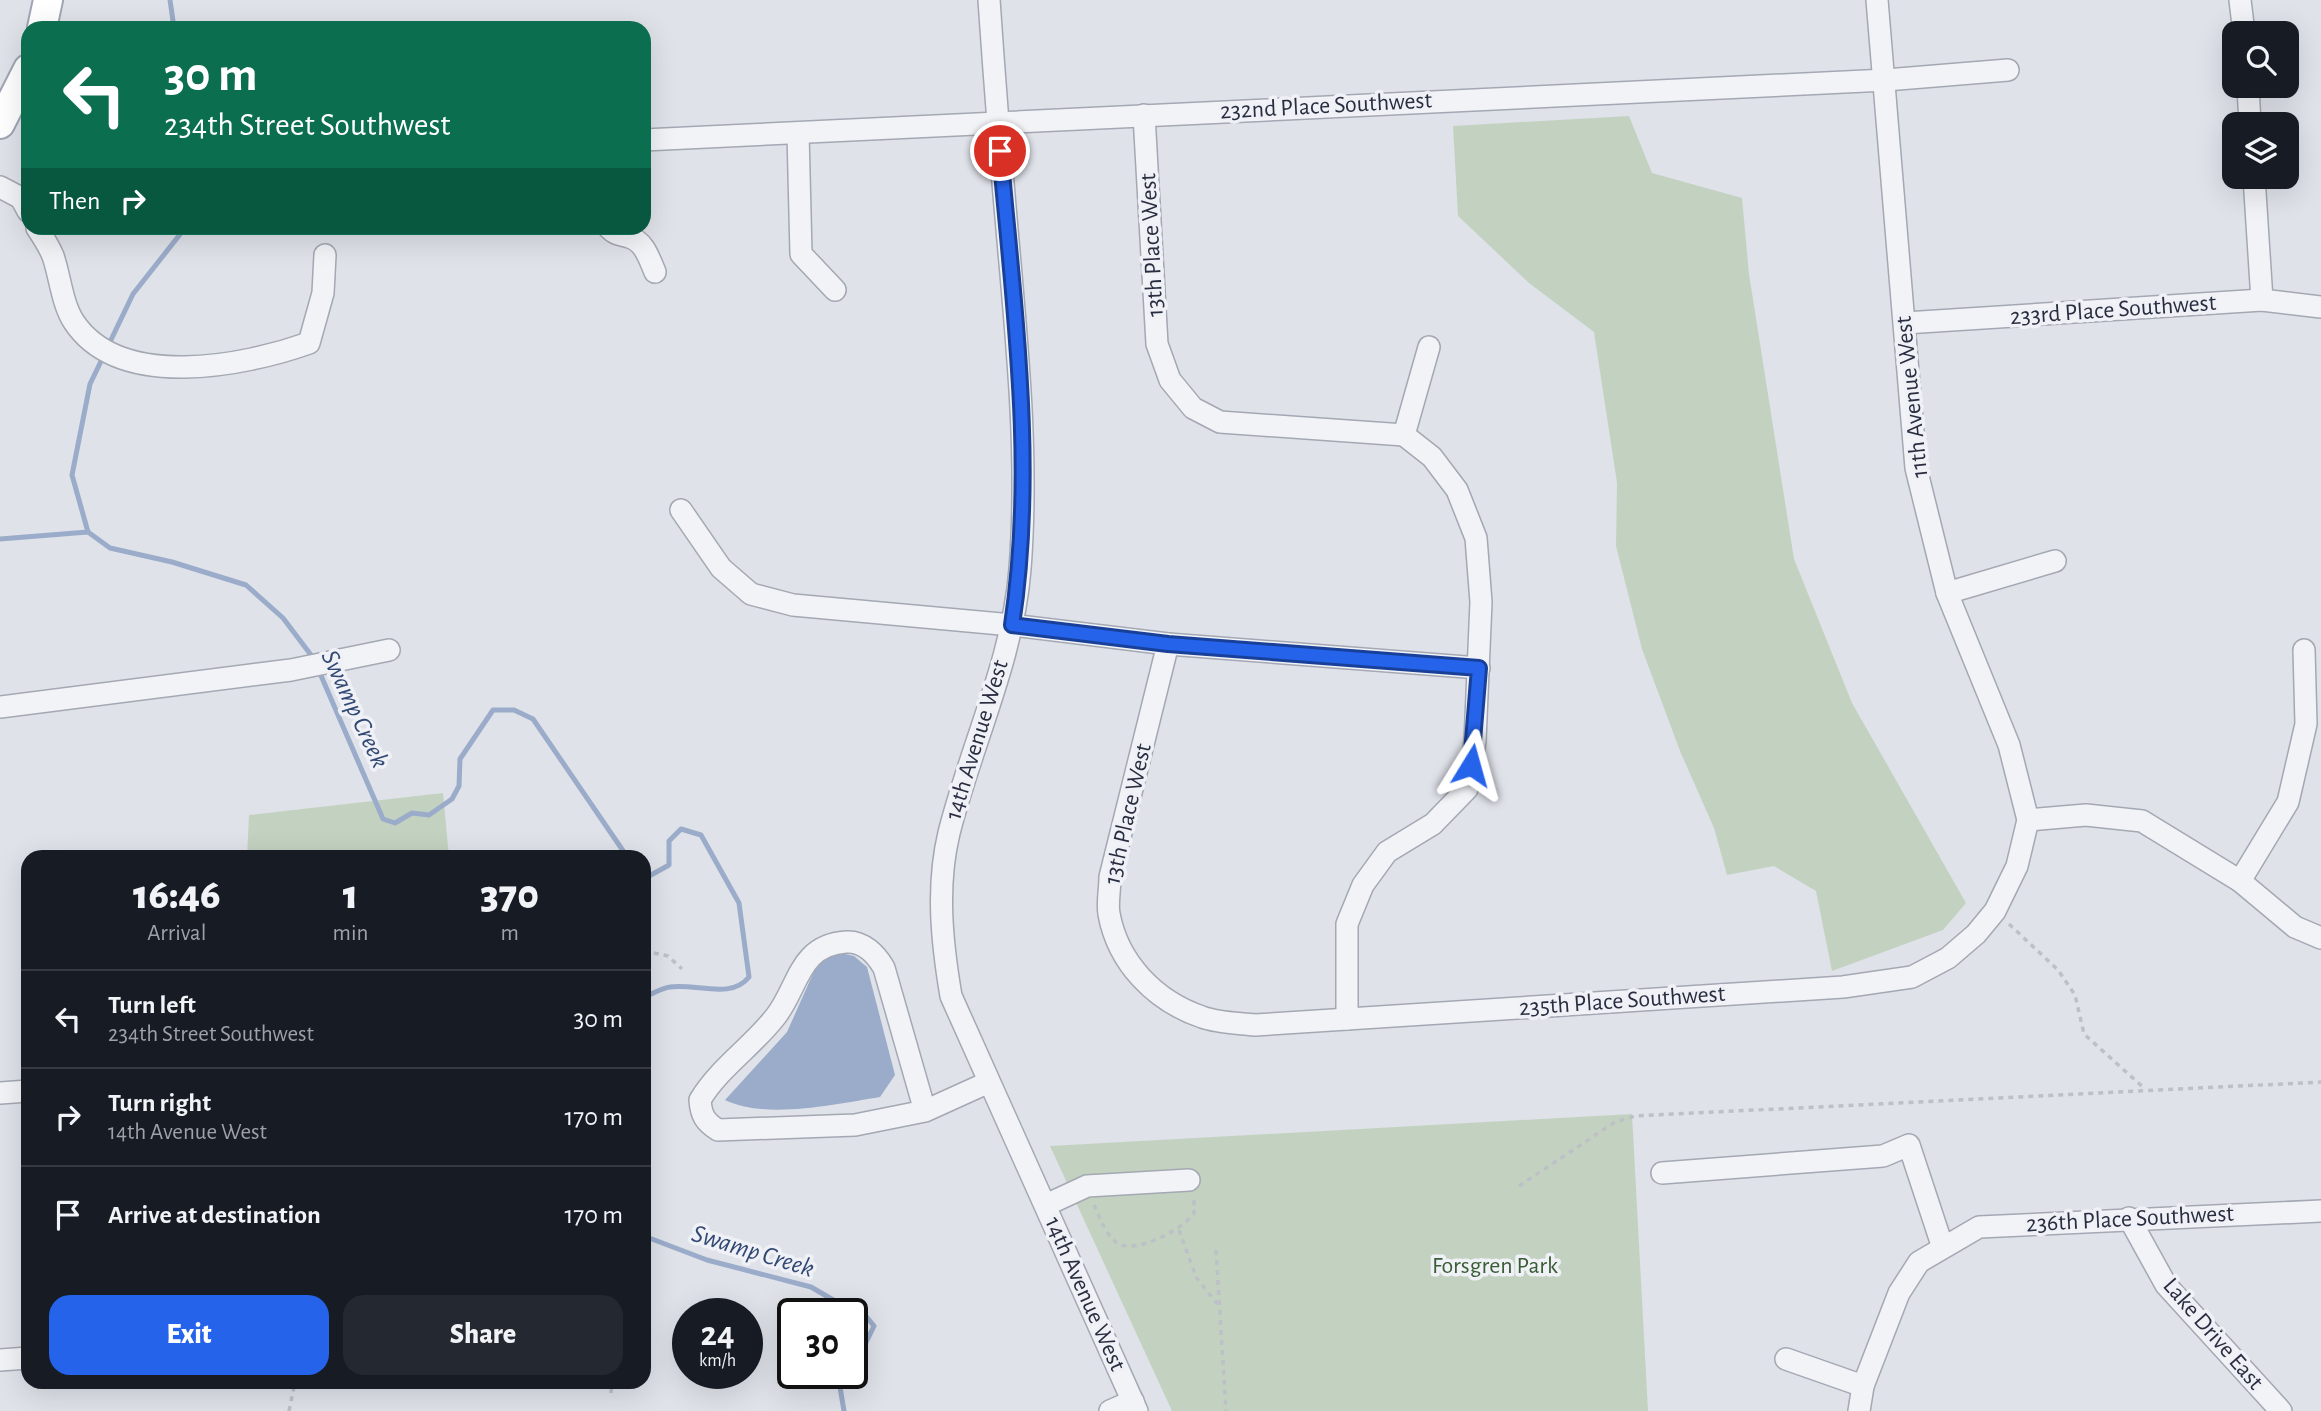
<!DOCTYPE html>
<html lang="en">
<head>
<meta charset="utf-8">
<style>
	:root { --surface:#171b24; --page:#242831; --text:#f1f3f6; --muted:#9ea1a6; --line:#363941; --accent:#2563eb }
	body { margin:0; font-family:"Alegreya Sans",sans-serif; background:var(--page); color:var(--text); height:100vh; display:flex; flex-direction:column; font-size:26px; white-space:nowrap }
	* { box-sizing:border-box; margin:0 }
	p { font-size:23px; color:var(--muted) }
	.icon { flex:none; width:38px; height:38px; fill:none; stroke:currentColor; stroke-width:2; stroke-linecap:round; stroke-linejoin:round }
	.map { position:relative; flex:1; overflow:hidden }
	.panel { position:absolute; left:21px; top:850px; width:630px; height:539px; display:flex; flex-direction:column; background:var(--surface); border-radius:21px; box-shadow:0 7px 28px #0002 }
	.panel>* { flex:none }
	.guide { position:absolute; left:21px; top:21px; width:630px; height:214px; border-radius:21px; box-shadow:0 7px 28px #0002; background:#0b6e4f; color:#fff; overflow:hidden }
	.controls { position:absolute; left:2222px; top:21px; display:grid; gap:14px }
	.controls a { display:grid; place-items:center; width:77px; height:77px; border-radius:14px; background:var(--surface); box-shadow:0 7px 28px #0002; font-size:35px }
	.speed { position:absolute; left:672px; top:1298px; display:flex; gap:14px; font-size:35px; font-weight:700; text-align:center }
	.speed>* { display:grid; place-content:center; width:91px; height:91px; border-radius:50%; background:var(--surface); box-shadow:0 7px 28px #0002; line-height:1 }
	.speed small { font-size:18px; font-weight:400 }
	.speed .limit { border:4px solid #111; border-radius:10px; background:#fff; color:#111 }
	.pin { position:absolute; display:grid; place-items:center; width:60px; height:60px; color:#fff; margin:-30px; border:4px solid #fff; border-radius:50%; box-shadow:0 2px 7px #0007 }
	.me { position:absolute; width:77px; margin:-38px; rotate:8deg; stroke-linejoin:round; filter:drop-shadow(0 0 5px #0008) }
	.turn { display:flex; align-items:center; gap:24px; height:147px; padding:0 28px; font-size:32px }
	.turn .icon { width:91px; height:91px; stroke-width:2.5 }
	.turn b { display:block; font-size:49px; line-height:60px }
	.then { display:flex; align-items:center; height:66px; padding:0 28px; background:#0003; gap:14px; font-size:26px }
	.eta { display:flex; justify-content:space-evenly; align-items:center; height:119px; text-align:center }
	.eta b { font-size:42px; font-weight:800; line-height:49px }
	.cta { display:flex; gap:14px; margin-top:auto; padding:14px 28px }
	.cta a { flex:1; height:80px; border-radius:21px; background:var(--accent); color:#fff; font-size:28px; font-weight:800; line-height:80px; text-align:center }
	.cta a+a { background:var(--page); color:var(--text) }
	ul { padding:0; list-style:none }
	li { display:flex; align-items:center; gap:21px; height:98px; padding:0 28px; border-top:2px solid var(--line) }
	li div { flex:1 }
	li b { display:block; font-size:26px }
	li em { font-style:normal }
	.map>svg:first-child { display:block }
	.green { fill:#c3d2c0 }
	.water { fill:#9aacc9 }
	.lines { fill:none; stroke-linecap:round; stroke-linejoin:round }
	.stream { stroke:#9aacc9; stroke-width:5 }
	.minor-casing { stroke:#a4a8b3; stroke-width:24 }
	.major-casing { stroke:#9fa5b4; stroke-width:32 }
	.path { stroke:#bdc0c7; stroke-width:3.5; stroke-dasharray:5 5; stroke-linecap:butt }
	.minor { stroke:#f2f3f7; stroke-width:21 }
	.major { stroke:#fff; stroke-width:28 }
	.route-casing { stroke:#184099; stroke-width:18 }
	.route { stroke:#2563eb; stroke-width:12 }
	.labels { text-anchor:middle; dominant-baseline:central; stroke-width:7; stroke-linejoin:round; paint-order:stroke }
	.street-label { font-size:24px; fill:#282e40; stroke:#eff1f6 }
	.park-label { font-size:24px; fill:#395c35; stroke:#eff1f6 }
	.water-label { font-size:26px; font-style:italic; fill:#324974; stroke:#eff1f6 }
</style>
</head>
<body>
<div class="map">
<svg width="2321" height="1411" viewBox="0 0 2321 1411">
	<rect width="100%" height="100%" fill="#dfe2e9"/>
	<g class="green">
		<polygon points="1629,116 1652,173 1742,198 1749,274 1794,559 1852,703 1966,903 1943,930 1832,971 1816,891 1774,866 1727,875 1714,828 1680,751 1642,649 1616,546 1617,483 1594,332 1529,283 1458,216 1453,126"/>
		<polygon points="443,793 449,857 247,857 249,815"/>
		<polygon points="1632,1114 1648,1411 1172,1411 1050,1146"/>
	</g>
	<path class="water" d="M 841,953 L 854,956 L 867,967 L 895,1075 L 880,1097 C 836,1104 766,1120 725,1100 L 787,1032 L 816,967 L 828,957 Z"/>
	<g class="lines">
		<g class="stream">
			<polyline points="170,0 174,28"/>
			<polyline points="109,344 133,294 185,228"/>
			<polyline points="105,353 90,384 72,475 88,532 110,548 172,562 246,585 283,618 314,659"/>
			<polyline points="0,539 88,532"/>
			<polyline points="319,671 383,819 395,823 412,813 429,815 452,799 459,786 460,759 493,710 514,710 533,719 628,858"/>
			<path d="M 644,872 L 651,875 L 669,865 L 669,841 L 681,829 L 701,835 L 739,903 L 749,977 C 731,1000 696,983 670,987 C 662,988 652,994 644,997"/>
			<polyline points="644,1236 707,1260 811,1287 835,1301 856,1304 874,1326 852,1371"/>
			<polyline points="844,1411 840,1387 850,1374"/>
		</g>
		<g class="minor-casing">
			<g id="minor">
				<path d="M 989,0 C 995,88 1002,175 1010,263 C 1019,365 1028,467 1020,569 C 1013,660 971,745 949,833 C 936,887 942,943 951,996 L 1137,1411"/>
				<polyline points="2240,0 2244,33"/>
				<polyline points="2248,86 2250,124"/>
				<polyline points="1144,115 1157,344 1170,380 1193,408 1220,422 1404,435"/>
				<polyline points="798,133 801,254 835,290"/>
				<polyline points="644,140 1886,80 2008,70"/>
				<polyline points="2254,177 2262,300"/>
				<polyline points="0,187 21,198 28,211"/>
				<path d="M 37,228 C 43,237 49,246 53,256 C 60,276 62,304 74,322 C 120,391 244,366 309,343 L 323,293 L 325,255"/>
				<path d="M 609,228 C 616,235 619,234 629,237 C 644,241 649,258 655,272"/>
				<polyline points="1905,323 2262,300 2321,307"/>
				<polyline points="1404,435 1429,347"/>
				<polyline points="681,510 721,568 751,594 793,605 1012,625 1168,644 1479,668"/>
				<polyline points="1947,593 2055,561"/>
				<path d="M 1168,644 L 1110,877 C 1110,889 1107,903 1109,914 C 1118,963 1155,1001 1202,1017 C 1218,1023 1238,1023 1255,1025 L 1843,987 L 1912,977 L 1948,958 L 1976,934 L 1995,911 L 2017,866 L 2028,820 L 2009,745 L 1947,593 L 1916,468 L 1877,0"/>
				<polyline points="0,707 291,670 389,650"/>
				<polyline points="2028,820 2086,815 2142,821 2240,881 2295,927 2321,938"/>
				<polyline points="2240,881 2288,802 2306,724 2304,650"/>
				<polyline points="1347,1019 1347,924 1363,885 1387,852 1433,824 1467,789 1475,741 1481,602 1476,538 1457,490 1432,457 1404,435"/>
				<polyline points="0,1093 28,1091"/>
				<path d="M 925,1111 L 884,968 C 876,954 863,941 846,942 C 799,945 799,986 776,1016 C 753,1046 719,1068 700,1100 C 701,1115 705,1122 718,1130 L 855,1125 L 925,1111 L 989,1082"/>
				<polyline points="1662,1173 1883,1156 1909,1145 1942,1245"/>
				<polyline points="1046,1205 1087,1186 1189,1180"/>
				<polyline points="2129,1218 2166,1285 2281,1411"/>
				<polyline points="1786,1359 1863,1386"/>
				<polyline points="0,1360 28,1358"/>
				<polyline points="1110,1411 1133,1401"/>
				<polyline points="1859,1411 1863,1386 1899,1293 1919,1262 1979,1227 2321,1211"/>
			</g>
		</g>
		<g class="major-casing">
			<g id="major">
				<polyline points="42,28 48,0"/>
				<polyline points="0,124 28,69"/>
			</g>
		</g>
		<g class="path">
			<polyline points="644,922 646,949"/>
			<polyline points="2009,924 2058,970 2075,995 2084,1034 2145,1089"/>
			<polyline points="644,951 668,956 682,969"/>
			<polyline points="1519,1186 1615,1122 1635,1116 2321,1082"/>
			<path d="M 1094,1205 C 1100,1217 1105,1234 1117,1243 C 1135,1255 1184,1229 1194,1213 L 1194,1197"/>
			<polyline points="1179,1230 1196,1277 1218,1305"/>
			<polyline points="1216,1250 1226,1411"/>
			<polyline points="611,1393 612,1382"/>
			<polyline points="289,1411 295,1382"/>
		</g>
		<use href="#minor" class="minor"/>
		<use href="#major" class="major"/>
	</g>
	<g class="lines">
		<g class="route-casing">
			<path id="route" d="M 1000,151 C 1014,309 1036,468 1012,625 L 1168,644 L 1479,668 L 1471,765"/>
		</g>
		<use href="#route" class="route"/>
	</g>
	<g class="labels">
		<g class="street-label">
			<text transform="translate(1326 106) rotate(-3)">232nd Place Southwest</text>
			<text transform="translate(1152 245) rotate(-93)">13th Place West</text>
			<text transform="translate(2113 310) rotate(-4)">233rd Place Southwest</text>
			<text transform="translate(1912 397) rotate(-96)">11th Avenue West</text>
			<text transform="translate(977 740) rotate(-73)">14th Avenue West</text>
			<text transform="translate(1128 814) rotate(-77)">13th Place West</text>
			<text transform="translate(1622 1001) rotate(-4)">235th Place Southwest</text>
			<text transform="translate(2130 1219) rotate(-3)">236th Place Southwest</text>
			<text transform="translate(1085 1294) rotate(66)">14th Avenue West</text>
			<text transform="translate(2213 1334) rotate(49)">Lake Drive East</text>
		</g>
		<g class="park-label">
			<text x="1495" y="1266">Forsgren Park</text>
		</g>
		<g class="water-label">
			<text transform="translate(355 709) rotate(65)">Swamp Creek</text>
			<text transform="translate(753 1251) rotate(17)">Swamp Creek</text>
		</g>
	</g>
</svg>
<div class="controls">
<a><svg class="icon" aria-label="search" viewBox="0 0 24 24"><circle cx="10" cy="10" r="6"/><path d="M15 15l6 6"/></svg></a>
<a><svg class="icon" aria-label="layers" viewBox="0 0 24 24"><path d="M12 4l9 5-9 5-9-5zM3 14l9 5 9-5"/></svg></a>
</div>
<div class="speed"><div>24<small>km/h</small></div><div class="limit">30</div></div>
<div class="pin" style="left:1000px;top:151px;background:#d93025"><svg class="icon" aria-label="arrive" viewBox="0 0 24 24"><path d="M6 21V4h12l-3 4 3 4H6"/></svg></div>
<svg class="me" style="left:1471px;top:765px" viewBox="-20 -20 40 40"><path d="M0-17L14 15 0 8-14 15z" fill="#2563eb" stroke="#fff" stroke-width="4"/></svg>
<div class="guide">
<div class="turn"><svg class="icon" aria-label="left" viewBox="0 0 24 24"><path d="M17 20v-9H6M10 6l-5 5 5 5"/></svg><div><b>30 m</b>234th Street Southwest</div></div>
<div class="then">Then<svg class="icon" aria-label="right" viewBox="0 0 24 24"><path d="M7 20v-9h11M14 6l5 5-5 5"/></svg></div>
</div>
<section class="panel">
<div class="eta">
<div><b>16:46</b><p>Arrival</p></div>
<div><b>1</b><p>min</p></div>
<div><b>370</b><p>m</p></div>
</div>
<ul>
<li><svg class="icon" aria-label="left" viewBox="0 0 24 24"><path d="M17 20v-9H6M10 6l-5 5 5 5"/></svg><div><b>Turn left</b><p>234th Street Southwest</p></div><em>30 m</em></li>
<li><svg class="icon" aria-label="right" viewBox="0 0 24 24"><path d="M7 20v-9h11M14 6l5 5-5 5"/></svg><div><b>Turn right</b><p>14th Avenue West</p></div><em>170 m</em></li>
<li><svg class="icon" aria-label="arrive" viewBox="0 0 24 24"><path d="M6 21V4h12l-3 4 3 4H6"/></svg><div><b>Arrive at destination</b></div><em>170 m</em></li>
</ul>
<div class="cta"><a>Exit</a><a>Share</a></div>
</section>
</div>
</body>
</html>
